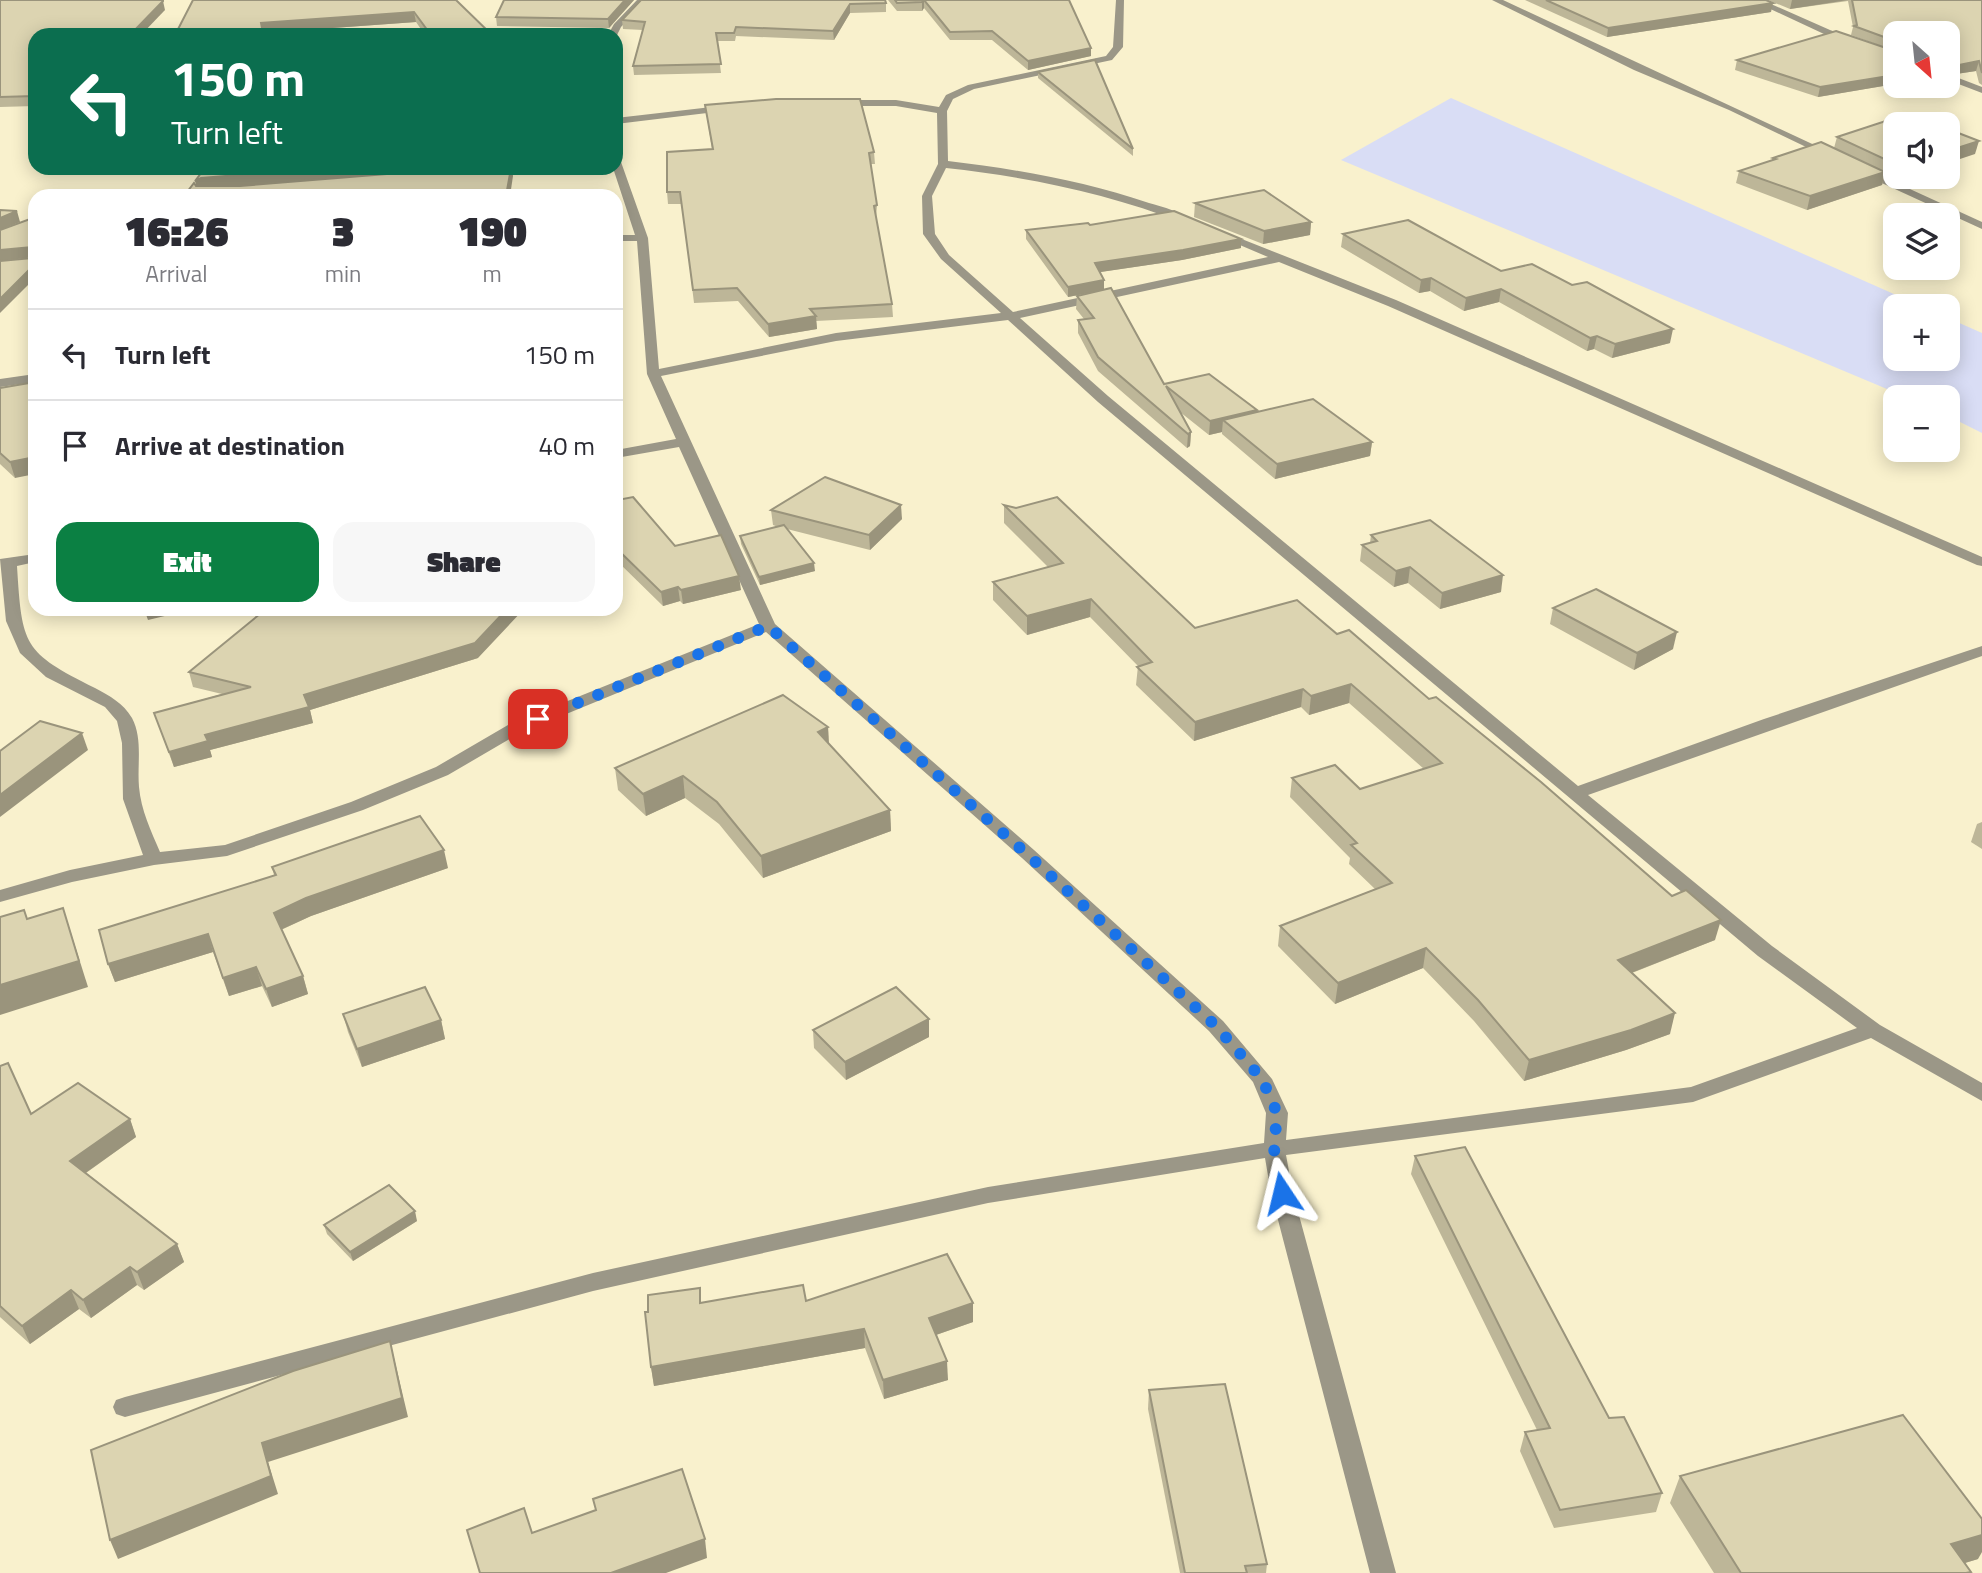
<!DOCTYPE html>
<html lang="en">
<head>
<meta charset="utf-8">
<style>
	:root { --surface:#fff; --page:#f7f7f7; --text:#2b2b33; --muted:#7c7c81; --line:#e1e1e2; --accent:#0b8043 }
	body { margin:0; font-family:"Titillium Web",sans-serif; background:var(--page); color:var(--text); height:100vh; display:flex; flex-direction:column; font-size:26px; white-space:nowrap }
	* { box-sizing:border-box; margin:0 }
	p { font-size:23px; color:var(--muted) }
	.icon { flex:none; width:38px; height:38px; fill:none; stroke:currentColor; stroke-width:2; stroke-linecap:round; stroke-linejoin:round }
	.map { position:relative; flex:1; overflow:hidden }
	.side { position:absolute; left:28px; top:189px; width:595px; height:427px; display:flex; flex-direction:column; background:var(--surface); border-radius:21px; box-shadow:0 4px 18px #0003 }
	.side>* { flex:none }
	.hud { position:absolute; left:28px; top:28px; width:595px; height:147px; border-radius:21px; box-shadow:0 4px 18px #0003; background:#0b6e4f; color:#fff; overflow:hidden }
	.needle { width:46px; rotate:153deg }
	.buttons { position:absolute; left:1883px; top:21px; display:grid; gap:14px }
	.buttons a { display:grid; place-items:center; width:77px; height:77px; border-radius:14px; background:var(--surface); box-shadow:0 4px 18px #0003; font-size:35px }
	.pin { position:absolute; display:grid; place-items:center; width:60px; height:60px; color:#fff; margin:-30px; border-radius:14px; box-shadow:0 4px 10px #0006 }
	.me { position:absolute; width:77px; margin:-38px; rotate:350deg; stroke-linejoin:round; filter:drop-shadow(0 0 5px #0008) }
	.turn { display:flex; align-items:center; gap:24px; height:147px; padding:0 28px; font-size:32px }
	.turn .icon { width:91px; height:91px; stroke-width:2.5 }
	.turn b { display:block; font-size:49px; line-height:60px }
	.eta { display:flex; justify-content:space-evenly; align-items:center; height:119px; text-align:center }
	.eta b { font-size:42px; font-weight:800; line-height:49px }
	.cta { display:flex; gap:14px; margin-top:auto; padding:14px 28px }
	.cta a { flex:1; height:80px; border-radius:21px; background:var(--accent); color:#fff; font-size:28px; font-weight:800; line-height:80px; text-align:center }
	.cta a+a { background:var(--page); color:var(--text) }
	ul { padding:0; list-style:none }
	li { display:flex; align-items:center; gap:21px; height:91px; padding:0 28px; border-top:2px solid var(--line) }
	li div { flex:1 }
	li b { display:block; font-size:26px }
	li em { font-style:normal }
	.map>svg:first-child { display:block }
	.green { fill:#d9ddf5 }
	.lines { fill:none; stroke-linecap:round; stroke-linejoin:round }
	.minor { fill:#9b9787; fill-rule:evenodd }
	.wall { fill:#bdb698 }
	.shaded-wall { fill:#9a947c }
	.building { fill:#dcd4b1; stroke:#9a947c; stroke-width:2 }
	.route { stroke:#1a73e8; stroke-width:12; stroke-dasharray:0 21.6 }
</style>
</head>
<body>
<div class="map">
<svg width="1982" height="1573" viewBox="0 0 1982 1573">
	<rect width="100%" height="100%" fill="#f9f1cd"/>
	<polygon class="green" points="1451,98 1921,306 1895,306 1895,359 1948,359 1948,318 1982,333 1982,433 1948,416 1948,397 1906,397 1341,160"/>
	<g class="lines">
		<g class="minor">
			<polygon points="637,0 646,0 621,27 616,37 608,35 614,24"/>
			<path d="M 1116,0 L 1124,0 L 1123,47 L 1112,60 L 974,89 L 953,99 L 947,111 L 948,161 C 1016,169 1084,181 1149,203 C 1163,207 1182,212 1194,221 L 1184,223 C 1107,193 1028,177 946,168 L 932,196 L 935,234 L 949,255 L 1013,312 L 1268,257 L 1214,234 L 1224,232 L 1396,300 L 1982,557 L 1982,566 L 1977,565 L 1388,306 L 1279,262 L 1020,318 L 1108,396 L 1578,786 L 1764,719 L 1982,646 L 1982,656 L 1588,795 L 1772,946 L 1880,1025 L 1982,1083 L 1982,1101 L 1871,1038 L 1693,1102 L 1286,1155 L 1293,1193 L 1396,1573 L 1370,1573 L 1271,1193 L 1265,1158 L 988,1203 L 593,1291 L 125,1417 L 116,1414 L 113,1407 L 116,1400 L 125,1397 L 593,1273 L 988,1187 L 1264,1143 L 1266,1113 L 1253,1082 L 1209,1031 L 1022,858 L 766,632 L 520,733 L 448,775 L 363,810 L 227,856 L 154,865 L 72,882 L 0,902 L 0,890 L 70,870 L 143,855 L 123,799 L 122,743 L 117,721 L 105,707 L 46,677 L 20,653 L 6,621 L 0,559 L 35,554 L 35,562 L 17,566 C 22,646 23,652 95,688 C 110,696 123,703 132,718 C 143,739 137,764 139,787 C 141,810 151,831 160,852 L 225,845 L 351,802 L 436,767 L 508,725 L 759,624 L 679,447 L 616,458 L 616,450 L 676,439 L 647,374 L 637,241 L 616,241 L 616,235 L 635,235 L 613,168 L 616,168 L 616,159 L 621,162 L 648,238 L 659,369 L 836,333 L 1001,313 L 941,259 L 923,234 L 922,196 L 938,164 L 937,113 L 896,106 L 837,106 L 832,103 L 837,100 L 896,100 L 939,107 L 946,95 L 968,85 L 1106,56 L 1113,47 ZM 1008,320 L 1098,402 L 1758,956 L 1857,1028 L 1691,1087 L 1286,1140 L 1288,1113 L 1272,1079 L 1223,1021 L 1034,850 L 775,624 L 661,376 L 836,341 Z"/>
			<polygon points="1492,0 1503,0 1838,156 1829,158 1729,110 1634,70"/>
			<polygon points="1751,0 1762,0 1830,30 1895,54 1895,60 1824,34"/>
			<polygon points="1948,74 1982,87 1982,93 1948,80"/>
			<polygon points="729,105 734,108 732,110 616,124 616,118"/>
			<polygon points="499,168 546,168 541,171 488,175 483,172"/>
			<polygon points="1864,168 1982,222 1982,229 1860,173 1859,171"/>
			<polygon points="35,374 35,382 0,387 0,379"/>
		</g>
	</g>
	<g class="wall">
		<polygon points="0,0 165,10 35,35 35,106 0,107"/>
		<polygon points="456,0 492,35 425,35 416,22 263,33 263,35 175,35"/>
		<polygon points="634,0 609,28 497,26 496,17"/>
		<polygon points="641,0 886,3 886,12 850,13 834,40 736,36 735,41 717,41 721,73 634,75 633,66 643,30 623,29 622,20"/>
		<polygon points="888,0 1069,0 1091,56 1028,70 992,40 950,40 924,8 922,11 897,11"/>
		<polygon points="1525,0 1766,0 1771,12 1607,37"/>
		<polygon points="1768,0 1982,0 1982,85 1979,83 1976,71 1956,74 1948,72 1948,33 1895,33 1895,51 1851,35 1853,27 1848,1 1790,9"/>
		<polygon points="1895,51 1895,84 1818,97 1735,70 1737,60"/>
		<polygon points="1038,72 1133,149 1133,156 1038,78"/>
		<polygon points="705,105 874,152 875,164 871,164 877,205 876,218 892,304 893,317 816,321 817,329 769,337 738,301 694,303 682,204 668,204 667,192 712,149"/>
		<polygon points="1895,124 1895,177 1906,177 1898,180 1885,174 1882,185 1807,210 1736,183 1739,171 1772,160 1773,158 1834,148 1837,137"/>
		<polygon points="1195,203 1311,222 1310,235 1263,244 1194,217"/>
		<polygon points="1090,225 1241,239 1241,248 1182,260 1100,272 1104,280 1104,290 1068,297 1026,239 1026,230"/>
		<polygon points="1343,234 1501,271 1670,343 1612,358 1594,349 1587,351 1499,302 1464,311 1430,291 1419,293 1341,247"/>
		<polygon points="1077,296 1164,384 1257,410 1257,412 1372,442 1370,456 1275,479 1222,434 1222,432 1209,435 1180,412 1191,432 1190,446 1187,448 1098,371 1078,333 1078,320 1084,319 1076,309"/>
		<polygon points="0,388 15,478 0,464"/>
		<polygon points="616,498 675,546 741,590 683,604 680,601 663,606 616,560"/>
		<polygon points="1004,505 1195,628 1337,634 1429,699 1715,940 1632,973 1670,1034 1626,1050 1524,1081 1474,1021 1423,968 1335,1004 1278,946 1280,926 1375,889 1349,864 1350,858 1290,797 1292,778 1360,789 1424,769 1349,703 1309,715 1301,707 1194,741 1136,685 1138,666 1090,617 1027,635 993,600 993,582 1048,567 1004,523"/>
		<polygon points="771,510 902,519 870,550 787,529 815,571 760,585 741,544 740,536 778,527 773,525"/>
		<polygon points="1371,535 1501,592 1440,609 1408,583 1394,587 1360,561 1362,545 1370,543"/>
		<polygon points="1553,608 1673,649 1634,670 1550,624"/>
		<polygon points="478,658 310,710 313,723 210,750 212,757 174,767 154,713 222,694 193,687 189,672"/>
		<polygon points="828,727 829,744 890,810 891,831 763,878 719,824 685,798 646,816 618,790 615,768"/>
		<polygon points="1982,822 1982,849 1971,842 1977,824"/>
		<polygon points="272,867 448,868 311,916 281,930 303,976 308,994 272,1007 262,986 229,996 213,952 115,982 108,964 274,875"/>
		<polygon points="343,1014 441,1020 445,1039 362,1067 348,1032"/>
		<polygon points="813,1030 929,1037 846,1080 814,1048"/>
		<polygon points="0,1066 31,1114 130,1119 136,1137 86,1173 177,1244 184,1262 144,1290 137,1285 91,1318 79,1309 30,1344 0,1317"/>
		<polygon points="1415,1156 1609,1418 1662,1493 1656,1512 1554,1528 1520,1451 1525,1432 1537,1430 1411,1174"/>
		<polygon points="417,1221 353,1261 327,1234 324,1225"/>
		<polygon points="806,1301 973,1322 936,1335 948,1380 884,1399 865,1348 654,1386 651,1367 648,1312 702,1302"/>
		<polygon points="1149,1390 1267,1564 1266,1573 1180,1573 1148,1409"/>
		<polygon points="1680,1476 1978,1559 1965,1563 1971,1572 1970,1573 1714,1573 1670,1503"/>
	</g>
	<g class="shaded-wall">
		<polygon points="625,0 634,0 609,28 608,19"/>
		<polygon points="924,0 924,8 922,11 922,2"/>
		<polygon points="1792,0 1848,0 1790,9"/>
		<polygon points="163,1 165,10 141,35 130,35"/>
		<polygon points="1773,3 1771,12 1607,37 1608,28"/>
		<polygon points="850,4 850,13 834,40 833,31"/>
		<polygon points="414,12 416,22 263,33 263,35 260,35 261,23"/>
		<polygon points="1091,48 1091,56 1028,70 1028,61"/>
		<polygon points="1979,61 1976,71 1956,74 1959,65"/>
		<polygon points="1895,75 1895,84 1818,97 1820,87"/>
		<polygon points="1979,141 1975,154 1948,163 1948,151"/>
		<polygon points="324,168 482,168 198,193 195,181 201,178"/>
		<polygon points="511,168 512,168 513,176 510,196 506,196"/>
		<polygon points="1885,172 1882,185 1807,210 1810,196"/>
		<polygon points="17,211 20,222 0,230 0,218"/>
		<polygon points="1311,222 1310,235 1263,244 1264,231"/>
		<polygon points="1241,239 1241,248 1182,260 1094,273 1095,263"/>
		<polygon points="32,247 35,257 0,261 0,250"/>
		<polygon points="35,264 35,278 0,313 0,299"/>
		<polygon points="1431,278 1430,291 1419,293 1421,280"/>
		<polygon points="1104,280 1104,290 1068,297 1068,287"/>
		<polygon points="1501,289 1499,302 1464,311 1466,298"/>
		<polygon points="816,316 817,329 769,337 768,324"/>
		<polygon points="1673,329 1670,343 1612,358 1615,344"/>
		<polygon points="1597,336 1594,349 1587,351 1590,338"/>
		<polygon points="1257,410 1256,424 1223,420 1222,432 1209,435 1210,421"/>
		<polygon points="1191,432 1190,446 1187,448 1188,434"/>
		<polygon points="1372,442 1370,456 1275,479 1277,464"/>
		<polygon points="35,457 35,474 15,478 10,462"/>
		<polygon points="901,505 902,519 870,550 869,535"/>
		<polygon points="814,563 815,571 760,585 759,577"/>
		<polygon points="1410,567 1408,583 1394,587 1396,571"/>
		<polygon points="1503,575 1501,592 1440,609 1442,593"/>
		<polygon points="739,576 741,590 683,604 681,590"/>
		<polygon points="678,587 680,601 663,606 661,592"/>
		<polygon points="1091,599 1090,617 1027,635 1027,616"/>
		<polygon points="144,609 194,609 148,620"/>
		<polygon points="507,609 524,609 478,658 310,710 313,723 210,750 212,757 174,767 169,752 205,735 304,695"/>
		<polygon points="1677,632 1673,649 1634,670 1637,653"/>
		<polygon points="1351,684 1349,703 1309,715 1311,696"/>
		<polygon points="1303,689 1301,707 1194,741 1195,722"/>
		<polygon points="828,727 829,748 818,732"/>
		<polygon points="82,733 88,750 0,817 0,795"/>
		<polygon points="683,776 685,798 646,816 643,794"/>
		<polygon points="890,810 891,831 763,878 761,856"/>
		<polygon points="444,850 448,868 311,916 278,931 274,913 306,898"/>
		<polygon points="63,908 88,987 0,1015 0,985"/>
		<polygon points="1721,920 1715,940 1613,980 1618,960"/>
		<polygon points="208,934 213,952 115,982 108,964"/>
		<polygon points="1426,948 1423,968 1335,1004 1338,983"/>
		<polygon points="256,967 262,986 229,996 223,978"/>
		<polygon points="303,976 308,994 272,1007 266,989"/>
		<polygon points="1675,1013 1670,1034 1626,1050 1524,1081 1529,1060"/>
		<polygon points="929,1019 929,1037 846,1080 845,1062"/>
		<polygon points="441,1020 445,1039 362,1067 357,1049"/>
		<polygon points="130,1119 136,1137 77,1179 70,1161"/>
		<polygon points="415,1211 417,1221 353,1261 350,1252"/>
		<polygon points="177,1244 184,1262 144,1290 137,1272"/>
		<polygon points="130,1267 137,1285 91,1318 83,1300"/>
		<polygon points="71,1290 79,1309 30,1344 22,1326"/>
		<polygon points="973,1303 973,1322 930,1337 929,1318"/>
		<polygon points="864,1329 865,1348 654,1386 651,1367"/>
		<polygon points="390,1341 408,1417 268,1462 278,1494 118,1559 110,1540 262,1443"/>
		<polygon points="947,1361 948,1380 884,1399 883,1380"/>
		<polygon points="1982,1535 1982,1552 1978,1559 1938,1571 1951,1544"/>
		<polygon points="705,1539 707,1558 666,1573 611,1573"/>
	</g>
	<g class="building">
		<polygon points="0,0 163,0 163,1 130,35 35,35 35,96 0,97"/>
		<polygon points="193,0 456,0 492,35 431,35 414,12 261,23 263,33 260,35 175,35"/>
		<polygon points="504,0 625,0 608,19 496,17"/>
		<polygon points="641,0 885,0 886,3 850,4 833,31 736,27 734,33 716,33 721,64 633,66 645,22 622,20"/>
		<polygon points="895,0 924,0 922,2 897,3"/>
		<polygon points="924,0 1069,0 1091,48 1028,61 992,31 950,32"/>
		<polygon points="1546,0 1766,0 1773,3 1608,28"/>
		<polygon points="1852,0 1982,0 1982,73 1979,61 1959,65 1949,62 1948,66 1948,33 1895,33 1895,41 1854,26 1857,25"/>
		<polygon points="1836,31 1895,51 1895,75 1820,87 1737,60"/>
		<polygon points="1095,60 1133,149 1038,72"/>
		<polygon points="776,99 860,99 874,152 869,153 877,205 874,206 892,304 810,309 816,316 768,324 737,288 693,290 680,192 667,192 667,152 713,149 705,105"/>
		<polygon points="1910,113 1937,124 1895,124 1895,164 1837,137"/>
		<polygon points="1948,129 1979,141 1948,151"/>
		<polygon points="1821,142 1885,172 1810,196 1739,171 1776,159 1773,158"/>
		<polygon points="205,168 324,168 201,178 195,181"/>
		<polygon points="461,168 511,168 506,196 184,196 194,183 196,186 240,186"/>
		<polygon points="1264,190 1311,222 1264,231 1195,203"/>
		<polygon points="0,210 17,211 0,218"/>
		<polygon points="1174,211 1241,239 1183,250 1095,263 1104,280 1068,287 1026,230 1088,223 1090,225"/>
		<polygon points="35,212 35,264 0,299 0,261 32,258 35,255 32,247 0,250 0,230 33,218"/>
		<polygon points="1408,220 1501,271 1532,264 1572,285 1587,282 1673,329 1615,344 1597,336 1590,338 1501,289 1466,298 1431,278 1421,280 1343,234"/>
		<polygon points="1111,288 1164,384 1209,374 1257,410 1210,421 1166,386 1191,432 1188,434 1098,357 1078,320 1094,318 1077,296"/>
		<polygon points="35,382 35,457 10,462 0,453 0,388"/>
		<polygon points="1313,399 1372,442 1277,464 1223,420"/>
		<polygon points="825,477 901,505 869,535 771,510"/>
		<polygon points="633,497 675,546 721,535 739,576 681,590 678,587 661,592 616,548 616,498 618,500"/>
		<polygon points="1057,497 1195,628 1297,600 1337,634 1349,630 1429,699 1436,697 1541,782 1672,896 1686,890 1721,920 1618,960 1675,1013 1631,1030 1529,1060 1478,1000 1426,948 1338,983 1280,926 1392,883 1351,845 1357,843 1292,778 1335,765 1360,789 1442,763 1351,684 1311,696 1303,689 1195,722 1137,667 1152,662 1091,599 1027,616 993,582 1063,563 1004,505 1016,508"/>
		<polygon points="1430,520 1503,575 1442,593 1410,567 1396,571 1362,545 1377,541 1371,535"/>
		<polygon points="784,525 814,563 759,577 740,536"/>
		<polygon points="1596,589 1677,632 1637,653 1553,608"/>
		<polygon points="266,609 507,609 475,643 304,695 309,707 205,735 208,741 169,752 154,713 251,687 189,672"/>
		<polygon points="783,695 828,727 818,732 890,810 761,856 717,802 683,776 643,794 615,768"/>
		<polygon points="40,721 82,733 0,795 0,751"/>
		<polygon points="420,816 444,850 306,898 274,913 303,976 266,989 256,967 223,978 208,934 108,964 99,930 276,875 272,867"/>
		<polygon points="63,908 79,961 0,985 0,917 24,910 27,919"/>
		<polygon points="425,987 441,1020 357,1049 343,1014"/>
		<polygon points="896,987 929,1019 845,1062 813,1030"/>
		<polygon points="8,1063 31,1114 78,1083 130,1119 70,1161 177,1244 137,1272 130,1267 83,1300 71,1290 22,1326 0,1306 0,1066"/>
		<polygon points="1465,1147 1609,1418 1624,1417 1662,1493 1560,1510 1525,1432 1550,1428 1415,1156"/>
		<polygon points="389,1185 415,1211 350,1252 324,1225"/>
		<polygon points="947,1254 973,1303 929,1318 947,1361 883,1380 864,1329 651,1367 645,1312 648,1312 648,1295 700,1288 700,1303 803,1285 806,1301"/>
		<polygon points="390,1341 402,1398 262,1443 271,1476 110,1540 91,1450 293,1371"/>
		<polygon points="1225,1384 1267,1564 1245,1566 1247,1573 1185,1573 1149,1390"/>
		<polygon points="1903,1415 1982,1519 1982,1535 1951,1544 1971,1572 1966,1573 1741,1573 1680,1476"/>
		<polygon points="682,1469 705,1539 611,1573 480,1573 467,1530 524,1508 532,1533 596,1510 593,1499"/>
	</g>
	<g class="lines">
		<polyline class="route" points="538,719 768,626 1028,855 1216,1026 1262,1079 1277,1113 1274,1149 1282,1193"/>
	</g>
</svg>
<div class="buttons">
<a><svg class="needle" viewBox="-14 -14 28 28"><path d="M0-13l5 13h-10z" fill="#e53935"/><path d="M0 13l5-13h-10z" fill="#7c7c81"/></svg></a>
<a><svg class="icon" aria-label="sound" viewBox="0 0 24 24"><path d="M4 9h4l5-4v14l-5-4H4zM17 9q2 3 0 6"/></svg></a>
<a><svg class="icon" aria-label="layers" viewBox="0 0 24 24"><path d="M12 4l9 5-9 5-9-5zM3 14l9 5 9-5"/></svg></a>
<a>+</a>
<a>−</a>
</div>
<div class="pin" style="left:538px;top:719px;background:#d93025"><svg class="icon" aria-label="arrive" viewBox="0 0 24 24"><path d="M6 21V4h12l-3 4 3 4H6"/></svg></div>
<svg class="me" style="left:1282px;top:1193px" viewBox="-20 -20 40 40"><path d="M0-17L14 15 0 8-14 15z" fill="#1a73e8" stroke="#fff" stroke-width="4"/></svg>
<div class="hud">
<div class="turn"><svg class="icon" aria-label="left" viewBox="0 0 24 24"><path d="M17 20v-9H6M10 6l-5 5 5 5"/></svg><div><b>150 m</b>Turn left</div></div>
</div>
<section class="side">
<div class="eta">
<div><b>16:26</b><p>Arrival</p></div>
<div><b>3</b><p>min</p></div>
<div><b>190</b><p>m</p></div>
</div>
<ul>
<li><svg class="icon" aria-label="left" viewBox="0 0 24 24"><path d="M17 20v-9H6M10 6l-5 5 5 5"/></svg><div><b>Turn left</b></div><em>150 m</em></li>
<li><svg class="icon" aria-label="arrive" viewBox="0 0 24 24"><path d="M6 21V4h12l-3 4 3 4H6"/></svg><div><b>Arrive at destination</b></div><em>40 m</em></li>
</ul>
<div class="cta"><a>Exit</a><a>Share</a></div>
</section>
</div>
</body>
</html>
